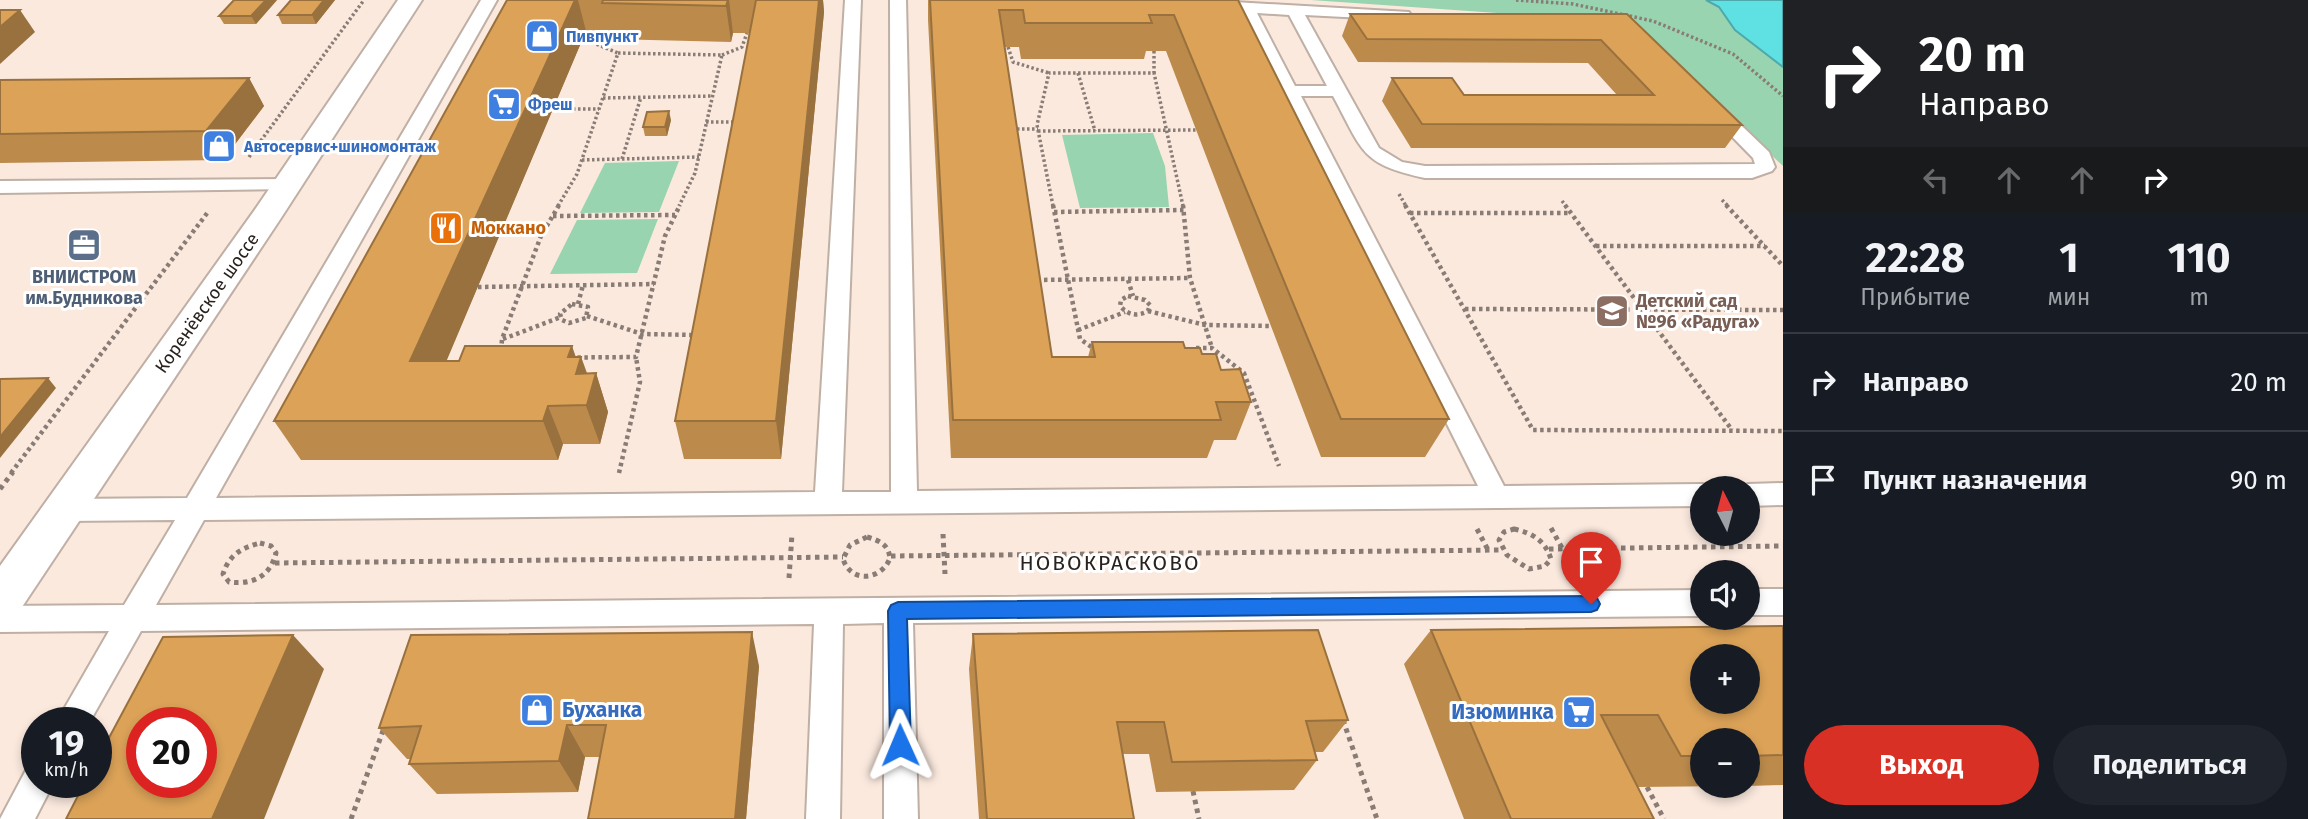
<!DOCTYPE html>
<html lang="ru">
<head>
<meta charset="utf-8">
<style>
	:root { --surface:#171b24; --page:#20242c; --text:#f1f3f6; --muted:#9ea1a6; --line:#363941; --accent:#d93025 }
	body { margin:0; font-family:"Fira Sans",sans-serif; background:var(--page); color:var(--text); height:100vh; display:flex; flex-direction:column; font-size:26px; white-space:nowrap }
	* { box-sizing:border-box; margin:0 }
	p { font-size:23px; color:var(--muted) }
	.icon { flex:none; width:38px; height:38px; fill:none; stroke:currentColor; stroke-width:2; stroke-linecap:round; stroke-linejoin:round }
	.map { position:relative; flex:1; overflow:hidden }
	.panel { display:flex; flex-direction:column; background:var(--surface); width:525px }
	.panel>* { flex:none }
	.guide { background:#202124; color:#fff; overflow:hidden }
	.needle { width:46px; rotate:354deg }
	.fabs { position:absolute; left:1690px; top:476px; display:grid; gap:14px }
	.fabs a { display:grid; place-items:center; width:70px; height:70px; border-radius:50%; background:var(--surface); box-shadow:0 4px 10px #0003; font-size:35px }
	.speed { position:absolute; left:21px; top:707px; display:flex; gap:14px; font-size:35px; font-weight:700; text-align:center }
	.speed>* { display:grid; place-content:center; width:91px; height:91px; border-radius:50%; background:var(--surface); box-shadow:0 4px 10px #0003; line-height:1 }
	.speed small { font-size:18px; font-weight:400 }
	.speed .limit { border:10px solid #d22; background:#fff; color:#111 }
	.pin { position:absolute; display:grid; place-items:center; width:60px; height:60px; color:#fff; margin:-72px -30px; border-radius:50% 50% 50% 0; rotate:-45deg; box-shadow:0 0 7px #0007 }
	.pin .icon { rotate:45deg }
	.me { position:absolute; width:77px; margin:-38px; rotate:359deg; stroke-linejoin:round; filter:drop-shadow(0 0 5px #0008) }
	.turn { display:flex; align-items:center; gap:24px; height:147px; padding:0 21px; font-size:32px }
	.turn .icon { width:91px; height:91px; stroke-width:2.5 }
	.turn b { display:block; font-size:49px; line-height:60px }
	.lanes { display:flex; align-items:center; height:66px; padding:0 21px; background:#0003; justify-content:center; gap:35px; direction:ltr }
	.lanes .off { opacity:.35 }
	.eta { display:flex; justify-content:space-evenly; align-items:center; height:119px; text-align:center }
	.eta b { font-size:42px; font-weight:700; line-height:49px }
	.primary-button { display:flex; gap:14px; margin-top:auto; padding:14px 21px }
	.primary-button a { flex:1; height:80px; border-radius:42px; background:var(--accent); color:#fff; font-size:28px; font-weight:700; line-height:80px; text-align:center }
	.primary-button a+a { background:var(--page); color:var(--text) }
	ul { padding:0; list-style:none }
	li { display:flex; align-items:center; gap:21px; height:98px; padding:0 21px; border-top:2px solid var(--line) }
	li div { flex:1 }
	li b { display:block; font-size:26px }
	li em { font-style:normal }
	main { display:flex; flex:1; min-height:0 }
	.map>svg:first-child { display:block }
	.green { fill:#98d4b0 }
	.water { fill:#5fe1e4; stroke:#4fa8a9; stroke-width:2 }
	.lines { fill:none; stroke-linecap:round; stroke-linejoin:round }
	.service-casing { stroke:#bfafa4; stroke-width:4 }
	.secondary-casing { stroke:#bfafa4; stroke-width:4 }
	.path-far2 { stroke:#887c75; stroke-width:3.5; stroke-dasharray:2.5 2.5; stroke-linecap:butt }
	.path-far1 { stroke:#887c75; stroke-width:4.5; stroke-dasharray:3.5 3.5; stroke-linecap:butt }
	.path { stroke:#887c75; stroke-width:5; stroke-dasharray:4.5 4.5; stroke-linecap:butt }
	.service { fill:#fff; fill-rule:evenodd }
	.secondary { fill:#fff; fill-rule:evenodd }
	.wall { fill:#bc8b4c }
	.shaded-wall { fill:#99713e }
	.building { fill:#dba258; stroke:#99713e; stroke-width:2; fill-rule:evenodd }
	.route { fill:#1a73e8; stroke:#114b97; stroke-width:2 }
	.labels { text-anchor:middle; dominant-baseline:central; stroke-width:6; stroke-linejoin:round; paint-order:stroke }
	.far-shop-label { font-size:16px; font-weight:bold; fill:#366cbe; stroke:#fff; text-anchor:start }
	.food-label { font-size:18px; font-weight:bold; fill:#c56008; stroke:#fff; text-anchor:start }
	.service-label { font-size:18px; font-weight:bold; fill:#4e5e75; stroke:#fff }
	.education-label { font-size:18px; font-weight:bold; fill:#785e54; stroke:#fff; text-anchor:start }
	.street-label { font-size:18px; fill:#29221e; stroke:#fff }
	.quarter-label { font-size:21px; letter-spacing:2px; fill:#29221e; stroke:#fff }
	.near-shop-label { font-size:21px; font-weight:bold; fill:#366cbe; stroke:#fff; text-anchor:start }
</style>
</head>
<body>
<main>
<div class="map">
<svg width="1783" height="819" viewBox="0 0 1783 819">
	<rect width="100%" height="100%" fill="#fbe9de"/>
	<g class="green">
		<polygon points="1311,0 1706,0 1719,7 1735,30 1783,67 1783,166 1636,27 1610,21"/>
		<polygon points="1153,133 1165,166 1169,207 1080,208 1062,135"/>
		<polygon points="679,161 659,212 580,213 605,163"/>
		<polygon points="658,219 637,273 550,274 577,220"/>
	</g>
	<polygon class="water" points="1706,0 1783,0 1783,67 1735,30 1719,7"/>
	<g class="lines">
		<g class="service-casing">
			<g id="service">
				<path d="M 481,0 L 497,0 L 216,498 L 815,492 L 845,0 L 861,0 L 842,492 L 891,492 L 890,0 L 906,0 L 917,491 L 1478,486 L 1241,12 L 1229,10 L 1226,7 L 1234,2 L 1409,12 L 1411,15 L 1409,18 L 1403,20 L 1305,15 L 1379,148 L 1402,162 L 1425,166 L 1755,164 L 1753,158 L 1704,108 L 1713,103 L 1719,104 L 1769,152 L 1775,167 L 1772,171 L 1752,178 L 1425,178 C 1360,164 1363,151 1333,96 L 1301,96 L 1504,486 L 1703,484 L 1713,488 L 1703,488 L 1703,506 L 204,520 L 156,605 L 1703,590 L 1703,616 L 913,623 L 918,819 L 884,819 L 884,623 L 843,624 L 840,819 L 806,819 L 814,624 L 141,631 L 89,723 L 56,723 L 109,631 L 0,632 L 0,606 L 124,605 L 175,520 L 64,521 L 55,518 L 51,510 L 55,502 L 64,499 L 187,498 ZM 1257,13 L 1289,15 L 1327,86 L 1295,86 Z"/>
				<polygon points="286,179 296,185 293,189 0,193 0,181"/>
				<polygon points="1783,483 1783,505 1748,506 1748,488 1738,488 1748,484"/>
				<rect x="1748" y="589" width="35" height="26"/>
				<polygon points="37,766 37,782 54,782 35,819 0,819 26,770"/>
			</g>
		</g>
		<g class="secondary-casing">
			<polygon id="secondary" points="398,0 422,0 281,218 16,616 0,622 0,566 254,211"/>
		</g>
		<g class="path-far2">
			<polyline points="1516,0 1573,4 1653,21 1733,54 1783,96"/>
			<polyline points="599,30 596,44 618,53"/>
			<polyline points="1008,47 1013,62 1049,73"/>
			<polyline points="1154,51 1154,73"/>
			<polyline points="722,55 742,47 747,33"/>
			<polyline points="1078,73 1095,131"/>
			<polyline points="603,98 713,96"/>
			<polyline points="553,109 599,109"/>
			<polyline points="706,122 737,122"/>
			<polyline points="1012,129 1038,129"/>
			<polyline points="1038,131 1198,130"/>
			<polyline points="249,157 364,0"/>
			<polyline points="622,159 641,97"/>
			<polyline points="582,160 699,157"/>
			<polyline points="1399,194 1406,206"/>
			<polyline points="1722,200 1728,206"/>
			<polyline points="1562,201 1566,206"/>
			<polyline points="558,206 577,174 618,53 722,55 695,173 679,206"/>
			<polyline points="1053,206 1037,125 1049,73 1154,73 1183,206"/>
		</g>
		<g class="path-far1">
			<polyline points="559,205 541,236 502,339 501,354 514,358 636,357 665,236 680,205"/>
			<polyline points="1053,205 1080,339 1093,348"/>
			<polyline points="1183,205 1190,278 1212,348"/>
			<polyline points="1405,205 1533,430 1783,431"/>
			<polyline points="1565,205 1732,430"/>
			<polyline points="1726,205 1783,266"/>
			<polyline points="1054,212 1184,210"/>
			<polyline points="1410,213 1571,213"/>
			<polyline points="553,216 675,215"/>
			<polyline points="1596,246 1765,246"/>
			<polyline points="1037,280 1190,278"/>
			<polyline points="1128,280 1133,296"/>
			<polyline points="478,287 654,284"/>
			<path d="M 1128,296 L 1145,300 L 1150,305 L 1148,311 C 1137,317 1128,315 1120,306 L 1121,300 Z"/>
			<polygon points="572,304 588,307 586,318 569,323 562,320 560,314"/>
			<polyline points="578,304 583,285"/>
			<polyline points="1465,309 1783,310"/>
			<polyline points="1148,311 1205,325 1272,326"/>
			<polyline points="587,316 642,334 695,335"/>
			<polyline points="1078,330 1125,312"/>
			<polyline points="503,339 561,317"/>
			<polyline points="1196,348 1212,348 1244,373 1279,466"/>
			<polyline points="11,473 208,212"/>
			<polyline points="619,473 640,382 636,357"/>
		</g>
		<g class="path">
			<polyline points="0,489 13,472"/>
			<polyline points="1551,528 1562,548"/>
			<polyline points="1477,529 1488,550"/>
			<path d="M 1514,529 C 1532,533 1545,540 1551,559 L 1545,566 L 1529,569 L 1507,555 L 1499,540 L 1504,532 Z"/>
			<polyline points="943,534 945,574"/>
			<path d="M 867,537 C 880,541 888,544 890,558 C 882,580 851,584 843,559 L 850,545 Z"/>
			<path d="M 260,543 L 271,546 L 276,553 C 270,577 252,585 229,582 L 223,574 C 229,555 241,548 260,543 Z"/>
			<polyline points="1549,549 1783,546"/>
			<polyline points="891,556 1501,550"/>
			<polyline points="275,563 843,557"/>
			<polyline points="789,578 792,534"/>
			<polyline points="1343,720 1377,819"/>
			<polyline points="1647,787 1664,819"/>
			<polyline points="1193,791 1199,819"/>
			<polyline points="351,819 384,728"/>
		</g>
		<use href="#service" class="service"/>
		<use href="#secondary" class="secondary"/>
	</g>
	<g class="wall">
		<polygon points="277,0 256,24 224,24 219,16"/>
		<polygon points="291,0 335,0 316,24 282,24 278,15"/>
		<polygon points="507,0 823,0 824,12 781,459 684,459 675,421 750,33 733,33 731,42 610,39 608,30 586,31 446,361 581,357 587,373 596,373 608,412 600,444 563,444 558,460 301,460 274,421"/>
		<polygon points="928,0 1238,0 1449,419 1425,457 1321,457 1166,51 1146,51 1144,59 1021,59 1019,47 1004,47 1052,357 1088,357 1092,342 1185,348 1202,354 1221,370 1251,402 1236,440 1214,440 1207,458 951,458 928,20"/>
		<polygon points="1350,14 1627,14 1742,125 1725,148 1411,148 1382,101 1392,78 1464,95 1617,95 1588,63 1358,62 1342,36"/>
		<polygon points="249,78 264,106 223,160 0,163 0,80"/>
		<polygon points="671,120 667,136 645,136 643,127"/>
		<polygon points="1783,626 1783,785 1748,786 1748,740 1703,740 1703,786 1735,786 1638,787 1654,819 1464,819 1404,664 1431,630"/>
		<polygon points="973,634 1348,720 1323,752 1315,752 1317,760 1294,790 1156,792 1149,754 1122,754 1134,819 979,819 969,669"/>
		<polygon points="759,666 746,819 588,819 600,757 585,757 578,792 437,794 409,764 411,759 407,759 379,728"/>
	</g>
	<g class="shaded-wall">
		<polygon points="266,0 277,0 256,24 251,16"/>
		<polygon points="324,0 335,0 316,24 312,15"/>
		<polygon points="575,0 578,0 586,31 430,400 410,361"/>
		<polygon points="728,0 729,0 733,33 731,42 726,6"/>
		<polygon points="819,0 823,0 824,12 781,459 776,421"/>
		<polygon points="20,10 35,32 0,64 0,27"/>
		<polygon points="249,78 264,106 223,160 206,131"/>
		<polygon points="669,111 671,120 667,136 665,127"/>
		<polygon points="572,346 579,366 581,357 592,388 596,373 608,412 600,444 568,357"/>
		<polygon points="48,378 56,388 0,458 0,437"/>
		<polygon points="548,406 563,444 558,460 543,421"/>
		<polygon points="752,632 759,666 746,819 735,819"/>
		<polygon points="293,635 324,669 264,819 212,819"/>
		<polygon points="567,725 585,757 578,792 559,761"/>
	</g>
	<g class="building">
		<polygon points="234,0 266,0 251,16 219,16"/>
		<polygon points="291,0 324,0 312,15 278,15"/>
		<polygon points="507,0 575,0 410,361 459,361 465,346 572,346 568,357 581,357 576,374 596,373 587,405 548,406 543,421 274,421"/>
		<polygon points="603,0 728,0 726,6 602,3"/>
		<polygon points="756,0 819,0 776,421 675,421"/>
		<polygon points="930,0 1238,0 1449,419 1341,419 1174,15 1149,15 1152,23 1025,23 1023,10 999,10 1052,357 1095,357 1092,342 1183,342 1185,348 1200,348 1202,354 1216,354 1221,370 1240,369 1251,402 1216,402 1221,420 953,420"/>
		<polygon points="0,10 20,10 0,27"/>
		<polygon points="1350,14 1627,14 1742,125 1422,124 1392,78 1452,78 1464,95 1654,95 1601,40 1367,39"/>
		<polygon points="249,78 206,131 0,134 0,80"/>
		<polygon points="669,111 665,127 643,127 647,112"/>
		<polygon points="48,378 0,437 0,379"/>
		<path d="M 1783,626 L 1783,755 L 1748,756 L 1748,740 L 1703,740 L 1703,756 L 1681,756 L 1658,715 L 1601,715 L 1654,819 L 1511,819 L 1431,630 ZM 1703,656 L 1748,656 L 1748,702 L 1703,702 Z"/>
		<polygon points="1318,630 1348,720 1306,721 1317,760 1172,762 1164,722 1117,722 1134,819 987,819 973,634"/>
		<polygon points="752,632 735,819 588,819 606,725 567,725 559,761 409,764 421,726 379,728 411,635"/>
		<path d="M 293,635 L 212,819 L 66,819 L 85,782 L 96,782 L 96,762 L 163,637 ZM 142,723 L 201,723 L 201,782 L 142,782 Z"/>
	</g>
	<polygon class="route" points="1591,596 1597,598 1600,604 1597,610 1591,612 907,619 911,745 908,752 900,755 893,752 890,745 888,611 891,605 898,602"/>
	<defs>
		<g id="shop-square" transform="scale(1.75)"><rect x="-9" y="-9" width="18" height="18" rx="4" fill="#3f7fe0" stroke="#fff"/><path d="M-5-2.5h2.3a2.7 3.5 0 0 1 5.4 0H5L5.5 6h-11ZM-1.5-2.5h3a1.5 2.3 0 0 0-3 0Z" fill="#fff"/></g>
		<g id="supermarket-square" transform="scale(1.75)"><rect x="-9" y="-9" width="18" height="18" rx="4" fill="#3f7fe0" stroke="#fff"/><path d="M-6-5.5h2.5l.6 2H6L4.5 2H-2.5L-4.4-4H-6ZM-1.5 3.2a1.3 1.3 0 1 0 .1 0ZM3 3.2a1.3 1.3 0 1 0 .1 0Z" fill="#fff"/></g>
		<g id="restaurant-square" transform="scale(1.75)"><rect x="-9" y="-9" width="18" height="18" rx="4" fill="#e8710a" stroke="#fff"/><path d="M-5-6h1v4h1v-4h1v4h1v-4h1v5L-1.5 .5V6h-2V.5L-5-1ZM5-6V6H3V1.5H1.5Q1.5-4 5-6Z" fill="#fff"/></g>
		<g id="office-square" transform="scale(1.75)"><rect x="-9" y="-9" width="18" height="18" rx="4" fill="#5c6f8a" stroke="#fff"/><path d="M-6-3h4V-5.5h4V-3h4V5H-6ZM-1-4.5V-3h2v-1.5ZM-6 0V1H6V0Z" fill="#fff"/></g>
		<g id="school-square" transform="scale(1.75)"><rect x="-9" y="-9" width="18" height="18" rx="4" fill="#8d6e63" stroke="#fff"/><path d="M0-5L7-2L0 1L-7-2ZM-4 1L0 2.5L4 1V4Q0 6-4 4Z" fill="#fff"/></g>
	</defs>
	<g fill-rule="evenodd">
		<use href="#shop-square" x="542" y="36"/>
		<use href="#supermarket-square" x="504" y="104"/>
		<use href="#shop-square" x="219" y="146"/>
		<use href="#restaurant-square" x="446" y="228"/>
		<use href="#office-square" x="84" y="245"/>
		<use href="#school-square" x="1612" y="311"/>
		<use href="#shop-square" x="537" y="710"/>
		<use href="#supermarket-square" x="1579" y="712"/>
	</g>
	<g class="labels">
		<g class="far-shop-label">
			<text x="566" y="36">Пивпункт</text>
			<text x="528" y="104">Фреш</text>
			<text x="244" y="146">Автосервис+шиномонтаж</text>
		</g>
		<g class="food-label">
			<text x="471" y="228">Моккано</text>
		</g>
		<g class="service-label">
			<text x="84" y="277">ВНИИСТРОМ<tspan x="84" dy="21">им.Будникова</tspan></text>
		</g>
		<g class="education-label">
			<text x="1636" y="301">Детский сад<tspan x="1636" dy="21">№96 «Радуга»</tspan></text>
		</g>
		<g class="street-label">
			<text transform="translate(207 303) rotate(-55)">Коренёвское шоссе</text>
		</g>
		<g class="quarter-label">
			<text x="1110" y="563">НОВОКРАСКОВО</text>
		</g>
		<g class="near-shop-label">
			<text x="562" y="710">Буханка</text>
			<text x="1554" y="712" text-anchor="end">Изюминка</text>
		</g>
	</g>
</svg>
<div class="fabs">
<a><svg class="needle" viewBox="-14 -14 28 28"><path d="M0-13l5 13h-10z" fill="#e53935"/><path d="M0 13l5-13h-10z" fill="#9ea1a6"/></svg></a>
<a><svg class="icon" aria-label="sound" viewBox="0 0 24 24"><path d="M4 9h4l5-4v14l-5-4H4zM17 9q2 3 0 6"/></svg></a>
<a>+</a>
<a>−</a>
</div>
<div class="speed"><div>19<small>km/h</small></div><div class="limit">20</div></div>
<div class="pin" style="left:1591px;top:604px;background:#d93025"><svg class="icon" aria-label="arrive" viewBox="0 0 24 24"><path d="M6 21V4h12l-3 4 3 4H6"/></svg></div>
<svg class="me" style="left:900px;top:745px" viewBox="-20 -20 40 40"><path d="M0-17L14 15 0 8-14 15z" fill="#1a73e8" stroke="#fff" stroke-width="4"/></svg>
</div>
<section class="panel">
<div class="guide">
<div class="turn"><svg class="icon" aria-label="right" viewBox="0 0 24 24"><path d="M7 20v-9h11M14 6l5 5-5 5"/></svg><div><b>20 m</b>Направо</div></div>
<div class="lanes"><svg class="icon off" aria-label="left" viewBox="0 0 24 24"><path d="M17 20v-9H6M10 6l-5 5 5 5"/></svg><svg class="icon off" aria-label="ahead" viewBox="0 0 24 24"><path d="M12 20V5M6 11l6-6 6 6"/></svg><svg class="icon off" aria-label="ahead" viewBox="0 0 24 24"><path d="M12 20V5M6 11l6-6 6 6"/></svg><svg class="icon" aria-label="right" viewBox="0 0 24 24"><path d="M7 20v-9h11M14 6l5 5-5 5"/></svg></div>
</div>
<div class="eta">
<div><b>22:28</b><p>Прибытие</p></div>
<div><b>1</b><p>мин</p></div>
<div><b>110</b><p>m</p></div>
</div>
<ul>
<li><svg class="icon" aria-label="right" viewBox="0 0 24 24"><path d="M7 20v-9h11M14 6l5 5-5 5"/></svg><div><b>Направо</b></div><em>20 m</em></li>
<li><svg class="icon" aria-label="arrive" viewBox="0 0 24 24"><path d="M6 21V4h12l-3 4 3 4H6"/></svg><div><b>Пункт назначения</b></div><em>90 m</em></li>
</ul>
<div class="primary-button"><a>Выход</a><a>Поделиться</a></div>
</section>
</main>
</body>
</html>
